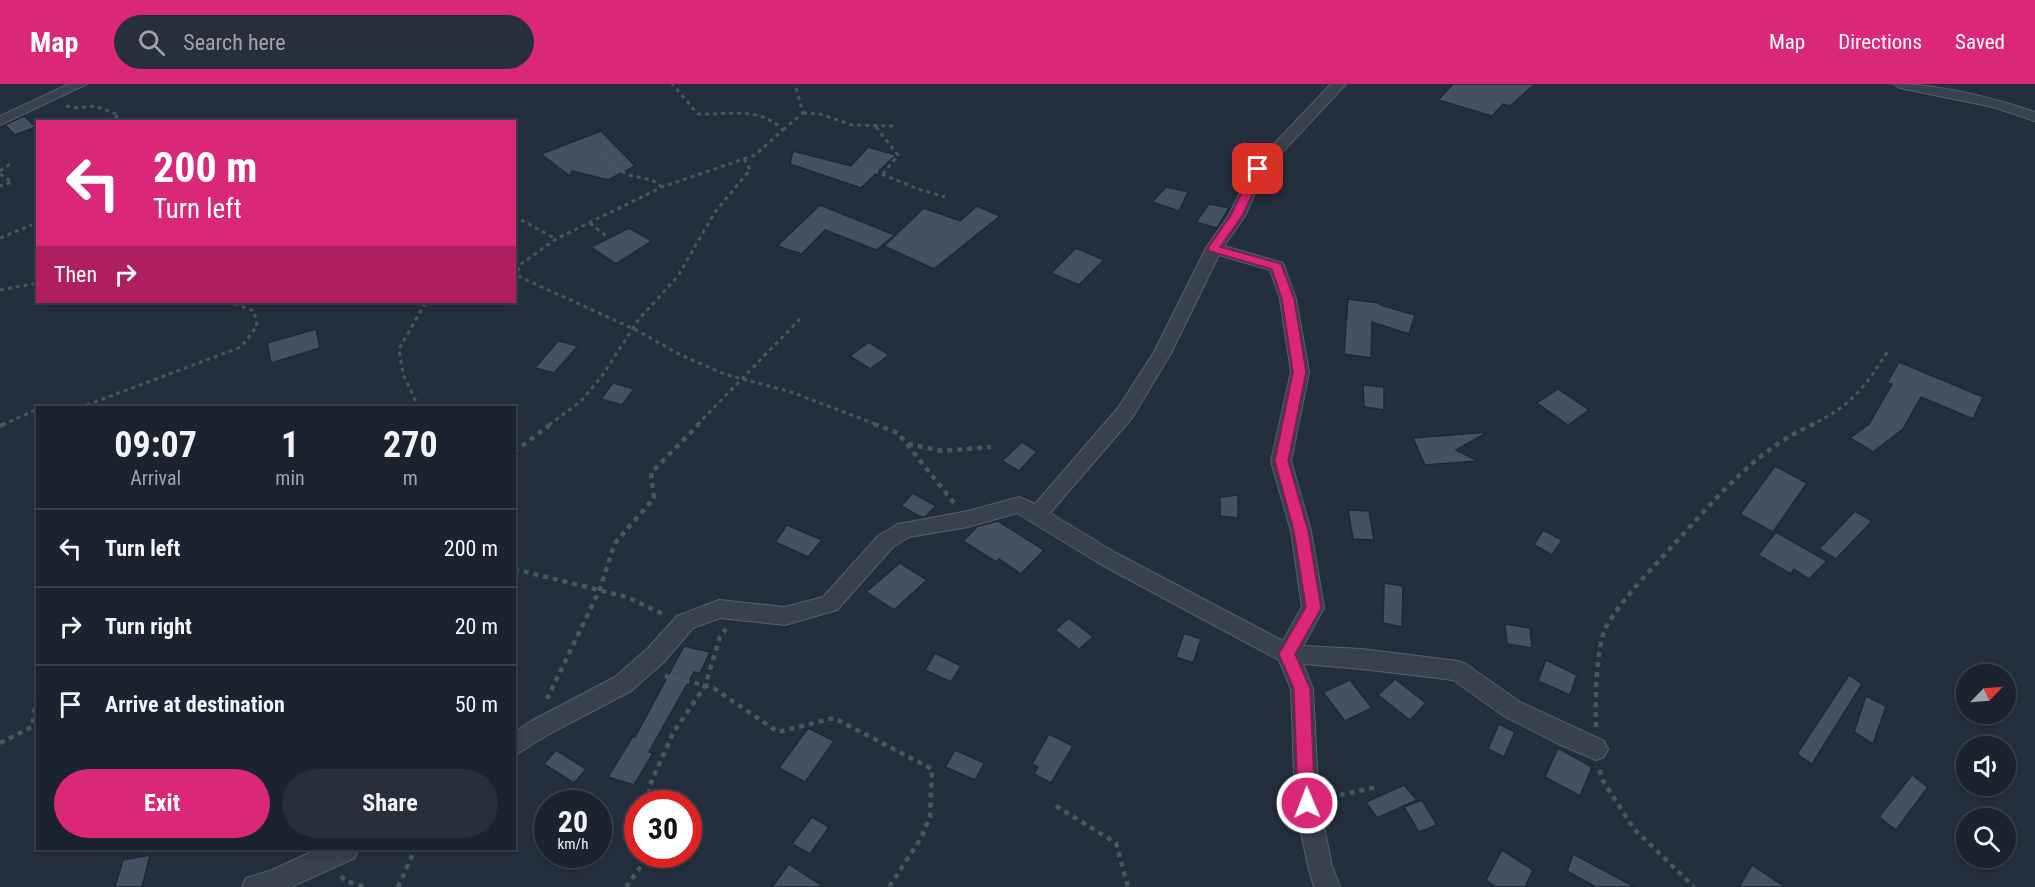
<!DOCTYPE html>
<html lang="en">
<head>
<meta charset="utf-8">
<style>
	:root { --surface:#1b232e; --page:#282f3a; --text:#f1f3f6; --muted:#a0a4aa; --line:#39404a; --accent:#db2777 }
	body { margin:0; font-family:"Roboto Condensed",sans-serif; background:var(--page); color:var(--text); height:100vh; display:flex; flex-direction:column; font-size:22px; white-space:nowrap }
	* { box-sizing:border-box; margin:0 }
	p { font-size:20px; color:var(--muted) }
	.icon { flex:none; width:33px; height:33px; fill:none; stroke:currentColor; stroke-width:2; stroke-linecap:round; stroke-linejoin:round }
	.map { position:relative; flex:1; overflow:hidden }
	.panel { position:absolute; left:36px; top:322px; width:480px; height:444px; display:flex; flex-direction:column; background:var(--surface); border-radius:0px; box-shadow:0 3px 9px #0003,0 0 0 2px var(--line) }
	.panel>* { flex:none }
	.guide { position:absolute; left:36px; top:36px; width:480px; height:183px; border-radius:0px; box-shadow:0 3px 9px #0003,0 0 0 2px var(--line); background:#db2777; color:#fff; overflow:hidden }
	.needle { width:39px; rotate:65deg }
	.buttons { position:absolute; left:1956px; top:580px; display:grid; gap:12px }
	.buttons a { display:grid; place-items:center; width:60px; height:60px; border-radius:50%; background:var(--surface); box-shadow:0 3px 9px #0003,0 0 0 2px var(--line); font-size:30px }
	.speed { position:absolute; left:534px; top:706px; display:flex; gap:12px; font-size:30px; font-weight:700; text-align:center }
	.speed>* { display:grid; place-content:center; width:78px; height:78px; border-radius:50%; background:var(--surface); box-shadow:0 3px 9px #0003,0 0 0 2px var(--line); line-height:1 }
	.speed small { font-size:15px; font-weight:400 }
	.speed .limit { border:9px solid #d22; background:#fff; color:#111 }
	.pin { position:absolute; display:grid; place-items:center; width:51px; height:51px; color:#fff; margin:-26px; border-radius:12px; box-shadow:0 3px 9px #0006 }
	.me { position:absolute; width:66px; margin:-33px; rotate:359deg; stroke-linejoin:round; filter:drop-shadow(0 0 4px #0008) }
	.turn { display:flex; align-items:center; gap:21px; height:126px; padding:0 18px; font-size:27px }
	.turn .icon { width:78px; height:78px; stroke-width:2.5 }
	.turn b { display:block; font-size:42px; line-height:51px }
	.then { display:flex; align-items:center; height:57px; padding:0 18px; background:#0003; gap:12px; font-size:22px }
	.eta { display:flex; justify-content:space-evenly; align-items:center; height:102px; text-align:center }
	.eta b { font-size:36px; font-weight:700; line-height:42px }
	.cta { display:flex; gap:12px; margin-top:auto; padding:12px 18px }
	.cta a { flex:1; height:69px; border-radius:36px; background:var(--accent); color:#fff; font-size:24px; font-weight:700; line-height:69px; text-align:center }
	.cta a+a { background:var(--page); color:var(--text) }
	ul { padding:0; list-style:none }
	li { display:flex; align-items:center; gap:18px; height:78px; padding:0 18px; border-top:2px solid var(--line) }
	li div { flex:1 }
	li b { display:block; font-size:22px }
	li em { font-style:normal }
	header { display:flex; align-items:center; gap:36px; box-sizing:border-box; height:84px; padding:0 30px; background:var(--accent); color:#fff }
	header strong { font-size:28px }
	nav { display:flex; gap:33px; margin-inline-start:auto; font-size:21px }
	.search { width:420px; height:54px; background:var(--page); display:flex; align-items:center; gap:15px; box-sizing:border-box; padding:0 21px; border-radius:33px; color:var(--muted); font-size:22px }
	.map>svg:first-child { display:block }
	.building { fill:#455162; stroke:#1f2835; stroke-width:1.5 }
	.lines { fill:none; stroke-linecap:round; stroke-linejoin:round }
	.street-casing { stroke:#565f6c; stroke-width:2 }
	.path-far1 { stroke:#44595c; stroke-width:3; stroke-dasharray:4 4; stroke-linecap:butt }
	.path { stroke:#44595c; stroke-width:4.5; stroke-dasharray:5 5; stroke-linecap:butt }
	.street { fill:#38414e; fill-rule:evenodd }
	.route { fill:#db2777; stroke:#8e194d; stroke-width:1.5 }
</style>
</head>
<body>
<header>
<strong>Map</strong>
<div class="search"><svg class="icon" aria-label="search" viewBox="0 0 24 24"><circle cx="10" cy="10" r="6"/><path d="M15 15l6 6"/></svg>Search here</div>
<nav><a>Map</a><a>Directions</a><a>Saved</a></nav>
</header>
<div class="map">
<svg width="2035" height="803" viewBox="0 0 2035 803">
	<rect width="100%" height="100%" fill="#242f3e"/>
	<g class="building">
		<polygon points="1453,0 1535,0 1510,22 1503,20 1492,32 1438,16"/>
		<polygon points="24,32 36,43 15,51 5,41"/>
		<polygon points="601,47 635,82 608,96 572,87 570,92 541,70"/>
		<polygon points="868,63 896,71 861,104 790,80 793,67 851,82"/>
		<polygon points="1166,103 1188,108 1179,127 1152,118"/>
		<polygon points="1209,120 1229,124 1217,144 1196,138"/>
		<polygon points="820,121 895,151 876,166 825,146 802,170 777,162"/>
		<polygon points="977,122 1000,132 934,185 884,162 924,124 960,137"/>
		<polygon points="629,144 652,157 616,180 591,163"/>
		<polygon points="1076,164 1104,176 1079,201 1051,189"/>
		<polygon points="1348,215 1380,219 1380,221 1415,231 1409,250 1372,238 1371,274 1344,270"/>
		<polygon points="316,245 320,264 271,279 267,259"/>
		<polygon points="558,257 578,262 554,289 535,284"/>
		<polygon points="869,258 889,271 870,285 850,272"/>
		<polygon points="1899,278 1983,313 1973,335 1921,313 1903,345 1873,368 1850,354 1869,340 1892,300 1887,299"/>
		<polygon points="613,299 634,305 622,321 601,315"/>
		<polygon points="1363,301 1384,303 1384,326 1364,323"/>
		<polygon points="1558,305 1589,326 1568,341 1537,319"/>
		<polygon points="1488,348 1456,366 1478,377 1425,381 1413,354"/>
		<polygon points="1022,358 1037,368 1019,387 1002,377"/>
		<polygon points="1775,382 1807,399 1773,448 1740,430"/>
		<polygon points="913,409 936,422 925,433 921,433 901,422"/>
		<polygon points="1238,411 1238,434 1220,432 1220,413"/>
		<polygon points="1348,426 1369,427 1374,456 1353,455"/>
		<polygon points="1855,427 1872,437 1836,475 1819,465"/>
		<polygon points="998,437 1044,466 1021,490 999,475 996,478 963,457 978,442"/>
		<polygon points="787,441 822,456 808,473 775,458"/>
		<polygon points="1543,446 1562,456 1552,471 1534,461"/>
		<polygon points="1776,448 1827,477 1809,495 1794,485 1791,490 1758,471"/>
		<polygon points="900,479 927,496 894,526 866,508"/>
		<polygon points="1384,499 1403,502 1402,543 1383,539"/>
		<polygon points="1069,534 1093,553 1079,565 1055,546"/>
		<polygon points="1505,540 1530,544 1532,564 1507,560"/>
		<polygon points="1184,549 1201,555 1193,579 1176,573"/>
		<polygon points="684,562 710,568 700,589 694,588 649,668 653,669 634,701 608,693 633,652 635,653"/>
		<polygon points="935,569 961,582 951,598 925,586"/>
		<polygon points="1546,576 1577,591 1570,611 1538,597"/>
		<polygon points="1849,591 1862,600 1812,680 1797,670"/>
		<polygon points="1395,595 1426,619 1410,636 1378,611"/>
		<polygon points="1350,596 1372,624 1345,637 1323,608"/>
		<polygon points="1866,612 1886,622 1873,660 1854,648"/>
		<polygon points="1499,640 1515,648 1504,673 1488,665"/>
		<polygon points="808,644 834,657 805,698 779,684"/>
		<polygon points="1049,650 1073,662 1051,699 1034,690 1038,683 1032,680"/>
		<polygon points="1558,664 1592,683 1580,712 1545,693"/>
		<polygon points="556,666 586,685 574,699 544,680"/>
		<polygon points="955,666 984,679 975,696 945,683"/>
		<polygon points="1912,691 1928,703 1896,746 1879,733"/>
		<polygon points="1404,701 1417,716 1377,734 1366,718"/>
		<polygon points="1422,716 1437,741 1419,748 1404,723"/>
		<polygon points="812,733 829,743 810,770 792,760"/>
		<polygon points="1502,766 1533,786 1525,803 1496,803 1486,796"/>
		<polygon points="1573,770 1635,803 1596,803 1567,787"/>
		<polygon points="150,771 142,803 115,803 123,776"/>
		<polygon points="789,780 824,803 772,803"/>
		<polygon points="1752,781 1785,803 1739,803"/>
	</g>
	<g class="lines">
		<g class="street-casing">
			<g id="street">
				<polygon points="69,0 87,0 0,41 0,32"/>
				<path d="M 1331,0 L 1346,0 L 1265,87 L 1245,132 L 1224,162 L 1283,179 L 1296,215 L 1309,288 L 1291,377 L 1311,447 L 1324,524 L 1303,562 L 1362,565 L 1458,577 L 1466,580 L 1520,618 L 1604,657 L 1608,665 L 1604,673 L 1596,676 L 1561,661 L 1504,632 L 1453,596 L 1362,585 L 1303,580 L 1313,605 L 1319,719 L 1332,782 L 1340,803 L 1314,803 L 1308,782 L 1295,719 L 1291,605 L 1279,576 L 1102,481 L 1017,429 L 968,443 L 909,453 L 893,463 L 837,526 L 785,541 L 720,534 L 693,544 L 664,578 L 631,607 L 549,650 L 514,672 L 514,648 L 533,636 L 615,593 L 648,564 L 677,532 L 719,516 L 785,523 L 823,513 L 879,451 L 898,440 L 968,427 L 1019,413 L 1035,420 L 1118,324 L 1154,268 L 1206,164 L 1229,131 L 1253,82 ZM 1219,171 L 1270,186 L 1280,215 L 1291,288 L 1271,377 L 1291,447 L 1302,523 L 1283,557 L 1116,469 L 1050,429 L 1132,334 L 1171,269 Z"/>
				<path d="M 1893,0 C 1941,0 1990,13 2035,28 L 2035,37 L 1993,23 L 1900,4 Z"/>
				<polygon points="318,765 358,765 355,774 291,803 242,803 246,794 272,786"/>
			</g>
		</g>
		<g class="path-far1">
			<polyline points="66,22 78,24 95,22 119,31 110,38"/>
			<polyline points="803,29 820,30 852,41 894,42"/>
			<polyline points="876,43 898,71 883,90"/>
			<polyline points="783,46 803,29 795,0"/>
			<polyline points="602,74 628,91 652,96 662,103"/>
			<polyline points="867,84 918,105 945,113"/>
			<polyline points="0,87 10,80"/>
			<polyline points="0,90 12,98 0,102"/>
			<polyline points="514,132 556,155"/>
			<polyline points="590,139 607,153"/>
			<polyline points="0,154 32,141"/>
			<polyline points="518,183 520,193 634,245 681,271 724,290 791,308 878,341"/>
			<path d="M 514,185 L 556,155 L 662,103 L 755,71 L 783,46 C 759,22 729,31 698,30 L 672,0"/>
			<polyline points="0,206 38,199"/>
			<polyline points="79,324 241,263 257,242 254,227 230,218"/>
			<polyline points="419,324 403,290 399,265 426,218"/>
			<polyline points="2,341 38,325"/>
			<polyline points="549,341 581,317 602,292 639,235 678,192 715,128 750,86 744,75"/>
			<polyline points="697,341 801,234"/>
			<path d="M 1810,341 C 1850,324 1867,301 1889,265"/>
		</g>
		<g class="path">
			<polyline points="874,340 898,349 954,419"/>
			<polyline points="0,342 5,340"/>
			<polyline points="908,360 942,367 991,363"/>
			<polyline points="514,368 551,340"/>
			<polyline points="514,485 627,513 665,531"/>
			<polyline points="665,592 712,603 778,648 834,634 932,685 930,733 921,754 889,803"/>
			<polyline points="547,615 599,507 615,459 654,414 651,389 699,340"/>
			<path d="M 1596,643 C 1595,621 1596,561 1606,543 C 1624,512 1652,485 1676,458 C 1718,413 1756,365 1814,340"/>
			<polyline points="0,659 32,643 38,603"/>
			<polyline points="1600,686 1601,694 1634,745 1694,803"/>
			<polyline points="1330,713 1377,703"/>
			<polyline points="650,720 649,703 673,649 705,602 720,553 726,545"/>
			<polyline points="1056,722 1116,759 1128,803"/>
			<polyline points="341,792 346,797 365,803"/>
			<polyline points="398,803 415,765"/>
			<polyline points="626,803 649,771"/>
		</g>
		<use href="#street" class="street"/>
	</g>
	<polygon class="route" points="1258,82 1264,85 1242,132 1220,163 1281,180 1294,215 1306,288 1288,377 1308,447 1321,524 1295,570 1310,605 1315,719 1313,724 1307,727 1301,724 1298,719 1294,605 1279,570 1306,523 1294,447 1275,377 1293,288 1282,215 1272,185 1210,167 1208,164 1231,131 1253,85"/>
</svg>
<div class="buttons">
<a><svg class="needle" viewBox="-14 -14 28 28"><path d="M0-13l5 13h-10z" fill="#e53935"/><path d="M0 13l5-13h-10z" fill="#a0a4aa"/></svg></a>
<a><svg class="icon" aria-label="sound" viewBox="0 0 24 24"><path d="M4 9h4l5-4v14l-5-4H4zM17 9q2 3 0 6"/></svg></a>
<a><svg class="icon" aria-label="search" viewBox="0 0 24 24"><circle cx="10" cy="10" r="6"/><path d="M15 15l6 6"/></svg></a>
</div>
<div class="speed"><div>20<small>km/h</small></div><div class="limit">30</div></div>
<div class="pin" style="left:1258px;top:85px;background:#d93025"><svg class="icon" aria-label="arrive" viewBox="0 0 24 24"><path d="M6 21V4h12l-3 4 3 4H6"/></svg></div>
<svg class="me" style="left:1307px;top:719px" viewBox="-20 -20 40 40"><circle r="17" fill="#db2777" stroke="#fff" stroke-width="3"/><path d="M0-11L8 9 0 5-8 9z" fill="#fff"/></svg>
<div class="guide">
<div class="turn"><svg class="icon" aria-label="left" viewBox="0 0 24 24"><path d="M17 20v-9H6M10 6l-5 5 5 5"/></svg><div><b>200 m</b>Turn left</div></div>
<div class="then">Then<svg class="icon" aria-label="right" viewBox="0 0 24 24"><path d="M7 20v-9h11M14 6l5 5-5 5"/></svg></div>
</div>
<section class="panel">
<div class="eta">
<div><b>09:07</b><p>Arrival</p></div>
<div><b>1</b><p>min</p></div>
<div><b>270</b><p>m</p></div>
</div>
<ul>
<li><svg class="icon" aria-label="left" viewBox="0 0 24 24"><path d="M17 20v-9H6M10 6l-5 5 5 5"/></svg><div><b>Turn left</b></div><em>200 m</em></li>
<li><svg class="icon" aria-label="right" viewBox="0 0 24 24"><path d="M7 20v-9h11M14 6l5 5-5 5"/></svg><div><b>Turn right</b></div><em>20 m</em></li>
<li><svg class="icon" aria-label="arrive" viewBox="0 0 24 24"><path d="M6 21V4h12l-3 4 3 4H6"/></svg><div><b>Arrive at destination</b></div><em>50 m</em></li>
</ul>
<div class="cta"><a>Exit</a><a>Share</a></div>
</section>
</div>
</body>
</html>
